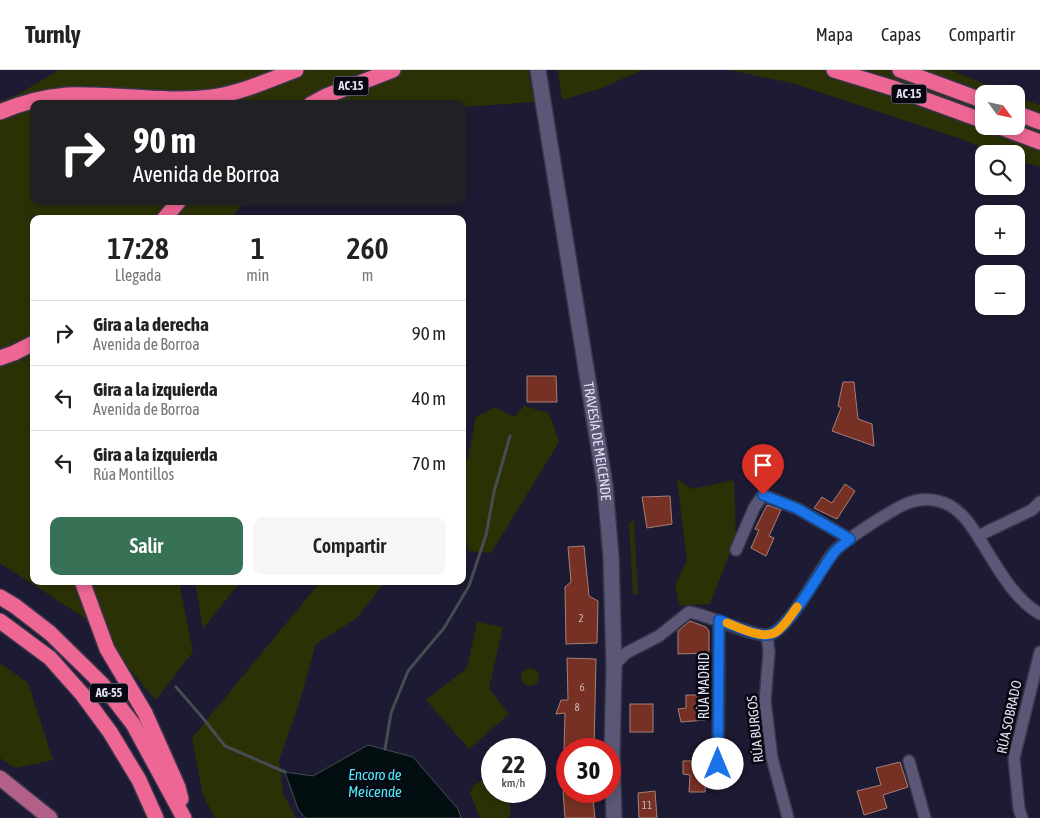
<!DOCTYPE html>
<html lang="es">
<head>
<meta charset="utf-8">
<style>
	:root { --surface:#fff; --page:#f6f6f6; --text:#222; --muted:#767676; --line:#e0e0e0; --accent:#377257 }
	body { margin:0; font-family:"Asap Condensed",sans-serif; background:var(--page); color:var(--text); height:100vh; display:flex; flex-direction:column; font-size:19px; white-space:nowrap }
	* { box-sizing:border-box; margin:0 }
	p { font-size:16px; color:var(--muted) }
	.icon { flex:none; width:28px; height:28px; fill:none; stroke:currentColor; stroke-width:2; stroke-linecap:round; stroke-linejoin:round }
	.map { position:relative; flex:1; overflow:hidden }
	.details { position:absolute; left:30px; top:145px; width:436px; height:370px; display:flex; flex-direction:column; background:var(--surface); border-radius:10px; box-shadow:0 2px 8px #0003 }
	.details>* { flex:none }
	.hud { position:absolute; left:30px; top:30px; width:436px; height:105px; border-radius:10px; box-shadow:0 2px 8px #0003; background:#202124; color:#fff; overflow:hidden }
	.needle { width:32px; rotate:123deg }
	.buttons { position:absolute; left:975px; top:15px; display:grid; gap:10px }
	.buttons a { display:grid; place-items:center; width:50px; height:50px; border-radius:10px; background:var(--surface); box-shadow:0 2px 8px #0003; font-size:25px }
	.speed { position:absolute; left:481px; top:668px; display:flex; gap:10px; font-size:25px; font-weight:700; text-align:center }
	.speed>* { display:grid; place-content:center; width:65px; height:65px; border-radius:50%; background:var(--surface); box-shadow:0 2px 8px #0003; line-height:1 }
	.speed small { font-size:12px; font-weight:400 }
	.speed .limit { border:8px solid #d22; background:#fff; color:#111 }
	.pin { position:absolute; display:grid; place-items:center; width:42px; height:42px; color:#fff; margin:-51px -21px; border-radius:50% 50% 50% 0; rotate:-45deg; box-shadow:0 0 5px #0007 }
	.pin .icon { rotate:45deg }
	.me { position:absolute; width:55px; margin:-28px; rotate:0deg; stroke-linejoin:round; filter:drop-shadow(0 0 4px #0008) }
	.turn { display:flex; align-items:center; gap:18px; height:105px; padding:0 20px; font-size:22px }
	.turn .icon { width:65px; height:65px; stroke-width:2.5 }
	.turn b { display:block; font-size:35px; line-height:42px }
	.eta { display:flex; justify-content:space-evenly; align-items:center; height:85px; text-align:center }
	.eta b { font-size:30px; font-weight:600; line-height:35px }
	.primary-button { display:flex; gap:10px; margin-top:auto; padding:10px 20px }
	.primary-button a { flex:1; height:58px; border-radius:10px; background:var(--accent); color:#fff; font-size:20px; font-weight:600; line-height:58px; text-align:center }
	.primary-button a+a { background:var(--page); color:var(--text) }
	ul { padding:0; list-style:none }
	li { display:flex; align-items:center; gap:15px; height:65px; padding:0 20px; border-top:1px solid var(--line) }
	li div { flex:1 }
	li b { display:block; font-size:19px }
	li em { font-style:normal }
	header { display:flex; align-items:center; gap:30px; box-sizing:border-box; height:70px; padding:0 25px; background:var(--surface); border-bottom:1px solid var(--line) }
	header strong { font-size:24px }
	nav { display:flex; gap:28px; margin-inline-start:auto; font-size:18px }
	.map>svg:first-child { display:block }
	.green { fill:#2c3105 }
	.water { fill:#030e10; stroke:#454d53 }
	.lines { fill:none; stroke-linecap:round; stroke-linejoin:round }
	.stream { stroke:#454d53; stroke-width:3 }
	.building { fill:#773124; stroke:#a68078 }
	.minor-casing { stroke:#383449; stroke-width:14 }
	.secondary-casing { stroke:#383449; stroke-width:18 }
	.primary-casing { stroke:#383449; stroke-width:18 }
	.motorway-casing { stroke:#383449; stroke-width:18 }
	.minor { stroke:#5a5876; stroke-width:11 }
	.secondary { stroke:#5a5876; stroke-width:15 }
	.primary { stroke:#b26088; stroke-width:15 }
	.motorway { stroke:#ed6694; stroke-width:15 }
	.route-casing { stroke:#114b97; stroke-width:12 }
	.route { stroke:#1a73e8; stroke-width:9 }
	.slow { stroke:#f59e0b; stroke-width:9 }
	.labels { text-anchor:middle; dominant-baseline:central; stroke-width:5; stroke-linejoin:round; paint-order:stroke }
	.number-label { font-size:11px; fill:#c6b4bd }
	.shield { fill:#080711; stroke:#9f9ead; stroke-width:1 }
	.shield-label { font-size:12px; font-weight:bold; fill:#e0dff0 }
	.street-label { font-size:14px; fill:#e0dff0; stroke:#080711 }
	.water-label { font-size:15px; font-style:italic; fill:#4ceefc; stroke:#080711 }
</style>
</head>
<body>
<header>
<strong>Turnly</strong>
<nav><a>Mapa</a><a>Capas</a><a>Compartir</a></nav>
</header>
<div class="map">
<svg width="1040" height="748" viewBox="0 0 1040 748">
	<rect width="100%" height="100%" fill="#1d1a33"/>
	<g class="green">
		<polygon points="59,0 528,0 534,32 463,37 462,34 34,34 34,131 245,131 231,149 34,149 34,511 179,511 193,582 156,630 86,549 0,493 0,31 15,26"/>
		<polygon points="558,0 643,0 599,19 562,30"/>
		<polygon points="729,0 951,0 1009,24 984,24 984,56 1016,56 1016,27 1040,35 1040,97 1016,90 1016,84 1000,84 961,69 792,13"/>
		<polygon points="524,336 549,343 559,372 491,483 468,481 463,454 463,397 468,388 476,347 495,337 514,347"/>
		<polygon points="677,409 692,419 734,410 736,467 710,534 680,536 675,516 687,490"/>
		<polygon points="634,450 638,524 633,525 629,453"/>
		<polygon points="195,511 241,511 203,559"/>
		<polygon points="321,511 385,511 357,548 316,574 298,637 279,690 283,723 296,748 215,748 203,725 192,668"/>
		<polygon points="477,552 503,557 489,618 509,644 469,679 426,630 467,598"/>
		<polygon points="0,593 28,613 53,690 15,698 0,688"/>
		<circle cx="530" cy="607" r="9"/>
		<polygon points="482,710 492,713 492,721 506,722 511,740 509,748 480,748 470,723 473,716"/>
	</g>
	<polygon class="water" points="368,675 413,687 458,739 461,748 305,748 298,739 285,702 313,706"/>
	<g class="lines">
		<g class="stream">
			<polyline points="176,617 202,647 225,676 285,702"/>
			<polyline points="385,679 391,643 408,601 444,558 469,516 486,465 494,422 510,366"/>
		</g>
	</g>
	<g class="building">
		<polygon points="527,306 556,306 557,332 527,332"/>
		<polygon points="843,312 854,312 858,349 872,354 874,376 832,361 841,338 838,336"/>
		<polygon points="845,414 855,421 837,449 814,438 822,427 832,433"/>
		<polygon points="670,426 672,454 647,458 642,427"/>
		<polygon points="767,435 781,440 769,466 774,468 766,486 751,478 759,460 755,459"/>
		<polygon points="584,476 589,526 598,531 597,573 566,574 565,517 571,512 568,477"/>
		<polygon points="690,551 706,557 709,561 709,583 678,584 678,561"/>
		<polygon points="567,588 596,589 594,679 564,679 565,643 556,644 561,630 568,630"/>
		<polygon points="686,625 706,625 706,650 681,652 678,639 686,638"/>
		<rect x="630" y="634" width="23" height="28"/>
		<polygon points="683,691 707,691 705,722 689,722 690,705 683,704"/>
		<polygon points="900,692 908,717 883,725 887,738 864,745 857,721 881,715 876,698"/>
		<polygon points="563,721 592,721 595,748 565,748"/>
		<polygon points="655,721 657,748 639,748 638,723"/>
	</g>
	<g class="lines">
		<g class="minor-casing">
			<g id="minor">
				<polyline points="978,466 1032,440 1040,432"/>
				<polyline points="736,480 754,438 763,425 798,439 850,469"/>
				<polyline points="767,565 769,582 765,631 772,688 788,748"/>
				<path d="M 614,595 L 626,583 L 659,566 L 689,542 C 709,545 753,567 768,565 C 789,561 819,500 833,483 C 844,470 893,439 908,433 C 921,428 936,429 949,435 C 966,444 977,465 987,481 C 1001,504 1017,531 1040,544"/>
				<polyline points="909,691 925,748"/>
				<polyline points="718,713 719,551"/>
				<polyline points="1022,748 1019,739 1014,688 1040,582"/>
			</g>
		</g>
		<g class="secondary-casing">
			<g id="secondary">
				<path id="s1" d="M 538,0 L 605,416 L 611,487 L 614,595 L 612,684 L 614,748"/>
			</g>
		</g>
		<g class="primary-casing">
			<polyline id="primary" points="0,708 50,748"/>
		</g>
		<g class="motorway-casing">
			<g id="motorway">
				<polyline points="834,0 896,19 984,51"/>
				<polyline points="900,0 984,31"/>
				<polyline points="311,34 326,26 393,0"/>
				<path d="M 0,42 C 21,33 44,27 67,25 C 115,23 164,33 212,27 C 241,23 269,10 296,0"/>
				<polyline points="1016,43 1040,52"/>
				<polyline points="997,56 1040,72"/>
				<polyline points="164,149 179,131"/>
				<polyline points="0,288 14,283 34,273"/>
				<polyline points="82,511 107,579 145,643 178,717 181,729"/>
				<polyline points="0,527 15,536 50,563 102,614 133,654 184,748"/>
				<polyline points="0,551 50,588 82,624 110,662 139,710 156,748"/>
			</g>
		</g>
		<use href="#minor" class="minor"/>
		<use href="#secondary" class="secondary"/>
		<use href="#primary" class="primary"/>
		<use href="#motorway" class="motorway"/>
	</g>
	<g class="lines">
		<g class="route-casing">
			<path id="route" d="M 718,694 L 719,550 C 732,555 755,566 768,565 C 787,563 820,501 833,484 C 837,478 845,473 850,469 L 798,439 L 763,425"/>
		</g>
		<use href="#route" class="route"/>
		<path class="slow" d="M 727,553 C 740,558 763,570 776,562 C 785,556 791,545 797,537"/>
	</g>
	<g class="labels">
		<g class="number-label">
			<text x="581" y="548">2</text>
			<text x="582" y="617">6</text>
			<text x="577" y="637">8</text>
			<text x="647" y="735">11</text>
		</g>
		<g class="shield">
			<rect x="333.5" y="6.5" width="35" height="19" rx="4"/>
			<rect x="891.5" y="14.5" width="35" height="19" rx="4"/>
			<rect x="90" y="613.5" width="38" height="19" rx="4"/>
		</g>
		<g class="shield-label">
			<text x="351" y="16">AC-15</text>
			<text x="909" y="24">AC-15</text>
			<text x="109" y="623">AG-55</text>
		</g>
		<g class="street-label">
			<text stroke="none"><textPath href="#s1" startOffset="376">TRAVESÍA DE MEICENDE</textPath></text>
			<text transform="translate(704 616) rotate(-90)">RÚA MADRID</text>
			<text transform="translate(1009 647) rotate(-78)">RÚA SOBRADO</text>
			<text transform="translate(755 659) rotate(-96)">RÚA BURGOS</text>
		</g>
		<g class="water-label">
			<text x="375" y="704">Encoro de<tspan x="375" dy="17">Meicende</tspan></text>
		</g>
	</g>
</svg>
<div class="buttons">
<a><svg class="needle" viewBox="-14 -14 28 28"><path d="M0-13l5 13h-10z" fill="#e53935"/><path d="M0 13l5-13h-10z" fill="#767676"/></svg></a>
<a><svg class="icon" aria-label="search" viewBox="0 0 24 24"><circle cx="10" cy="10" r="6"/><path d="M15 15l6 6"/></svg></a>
<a>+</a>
<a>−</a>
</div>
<div class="speed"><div>22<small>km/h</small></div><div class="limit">30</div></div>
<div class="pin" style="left:763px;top:425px;background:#d93025"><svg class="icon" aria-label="arrive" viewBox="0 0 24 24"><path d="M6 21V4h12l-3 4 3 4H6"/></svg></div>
<svg class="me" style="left:718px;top:694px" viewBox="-20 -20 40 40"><circle r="19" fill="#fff"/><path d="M0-13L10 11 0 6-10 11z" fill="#1a73e8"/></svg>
<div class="hud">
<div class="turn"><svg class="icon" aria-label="right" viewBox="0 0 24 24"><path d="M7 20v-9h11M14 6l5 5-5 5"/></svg><div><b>90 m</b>Avenida de Borroa</div></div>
</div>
<section class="details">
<div class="eta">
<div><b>17:28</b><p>Llegada</p></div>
<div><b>1</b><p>min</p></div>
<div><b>260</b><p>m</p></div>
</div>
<ul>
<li><svg class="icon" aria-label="right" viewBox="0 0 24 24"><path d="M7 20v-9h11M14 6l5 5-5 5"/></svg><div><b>Gira a la derecha</b><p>Avenida de Borroa</p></div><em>90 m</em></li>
<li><svg class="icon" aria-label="left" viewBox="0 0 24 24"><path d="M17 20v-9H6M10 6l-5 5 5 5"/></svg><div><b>Gira a la izquierda</b><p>Avenida de Borroa</p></div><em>40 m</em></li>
<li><svg class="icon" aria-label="left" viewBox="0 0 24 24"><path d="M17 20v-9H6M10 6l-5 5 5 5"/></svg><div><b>Gira a la izquierda</b><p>Rúa Montillos</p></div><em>70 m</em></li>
</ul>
<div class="primary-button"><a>Salir</a><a>Compartir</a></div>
</section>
</div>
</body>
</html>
